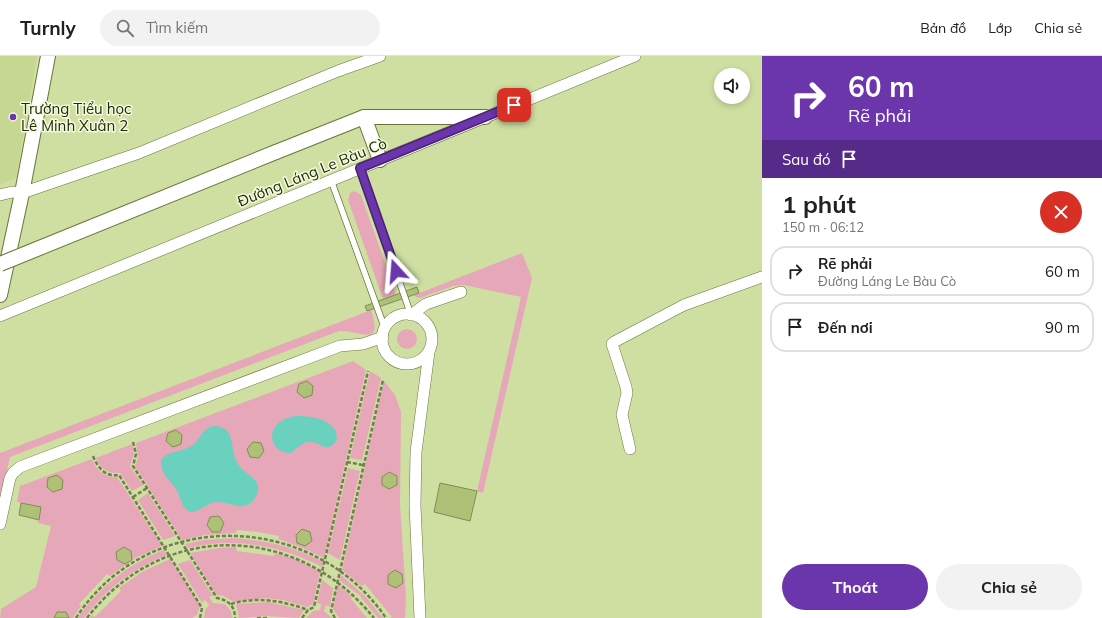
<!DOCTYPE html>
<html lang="vi">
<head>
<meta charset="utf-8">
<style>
	:root { --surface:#fff; --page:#f2f2f2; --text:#202124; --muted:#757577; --line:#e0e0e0; --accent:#6b35ac }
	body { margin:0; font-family:Mulish,sans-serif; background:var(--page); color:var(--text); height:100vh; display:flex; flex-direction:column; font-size:15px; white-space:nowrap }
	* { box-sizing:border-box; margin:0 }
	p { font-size:13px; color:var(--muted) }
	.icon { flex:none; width:22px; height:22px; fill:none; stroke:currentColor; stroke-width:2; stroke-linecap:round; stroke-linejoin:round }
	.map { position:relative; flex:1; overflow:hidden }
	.panel { display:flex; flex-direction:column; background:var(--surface); width:340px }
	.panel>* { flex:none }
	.guide { background:#6b35ac; color:#fff; overflow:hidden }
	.controls { position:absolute; left:714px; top:12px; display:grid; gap:8px }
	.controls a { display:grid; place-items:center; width:36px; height:36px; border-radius:50%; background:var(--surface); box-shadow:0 2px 6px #0003; font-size:20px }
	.pin { position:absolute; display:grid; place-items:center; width:34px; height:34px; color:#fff; margin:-17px; border-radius:8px; box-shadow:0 2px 6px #0006 }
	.me { position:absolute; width:44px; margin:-22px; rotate:341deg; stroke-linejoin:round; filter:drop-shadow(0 0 3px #0008) }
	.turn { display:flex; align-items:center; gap:14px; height:84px; padding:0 20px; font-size:18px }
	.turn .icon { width:52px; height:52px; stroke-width:2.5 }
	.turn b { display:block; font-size:28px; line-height:34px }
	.then { display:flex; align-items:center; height:38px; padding:0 20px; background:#0003; gap:8px; font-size:15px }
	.round { display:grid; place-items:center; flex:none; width:42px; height:42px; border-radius:21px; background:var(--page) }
	.head { display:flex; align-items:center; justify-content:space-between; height:68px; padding:0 20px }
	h1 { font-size:24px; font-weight:700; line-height:30px }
	.button { display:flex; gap:8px; margin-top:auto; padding:8px 20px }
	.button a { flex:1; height:46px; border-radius:24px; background:var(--accent); color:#fff; font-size:16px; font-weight:700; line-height:46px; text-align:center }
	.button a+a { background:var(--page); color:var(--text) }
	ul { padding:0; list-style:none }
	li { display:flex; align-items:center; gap:12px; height:50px; margin:0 8px 6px; padding:0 12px; border:2px solid var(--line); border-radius:16px }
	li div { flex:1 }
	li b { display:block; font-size:15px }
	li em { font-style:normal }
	header { display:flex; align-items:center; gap:24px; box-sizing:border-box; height:56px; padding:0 20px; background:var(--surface); border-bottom:1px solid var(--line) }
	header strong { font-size:19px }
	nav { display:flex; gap:22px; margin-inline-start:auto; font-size:14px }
	.search { width:280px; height:36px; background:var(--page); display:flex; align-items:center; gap:10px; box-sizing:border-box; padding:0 14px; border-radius:22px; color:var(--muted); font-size:15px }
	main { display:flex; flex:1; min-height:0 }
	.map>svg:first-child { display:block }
	.built { fill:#c5d791 }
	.green { fill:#e6a8b9 }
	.water { fill:#6ad1be }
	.building { fill:#aec177; stroke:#7f8d52 }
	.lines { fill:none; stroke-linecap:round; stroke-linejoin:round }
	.service-casing { stroke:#67753a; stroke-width:7 }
	.minor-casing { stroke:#67753a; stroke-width:12 }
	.tertiary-casing { stroke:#67753a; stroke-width:16 }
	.path { stroke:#737d53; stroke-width:2.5; stroke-dasharray:4 2; stroke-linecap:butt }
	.service { stroke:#fff; stroke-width:5.5 }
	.minor { stroke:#fff; stroke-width:11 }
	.tertiary { stroke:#fff; stroke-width:14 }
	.tertiary-bridge-casing { stroke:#67753a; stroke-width:16; stroke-linecap:butt }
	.tertiary-bridge { stroke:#fff; stroke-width:14 }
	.route-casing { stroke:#462270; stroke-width:10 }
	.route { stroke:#6b35ac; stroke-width:7 }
	.poi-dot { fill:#6b35ac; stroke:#f3fcdd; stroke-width:1.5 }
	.labels { text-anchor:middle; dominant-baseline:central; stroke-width:3; stroke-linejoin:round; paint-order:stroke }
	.poi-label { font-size:15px; fill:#242a11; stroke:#f3fcdd; text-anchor:start }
	.street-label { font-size:15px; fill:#242a11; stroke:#f3fcdd }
</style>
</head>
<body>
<header>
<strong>Turnly</strong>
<div class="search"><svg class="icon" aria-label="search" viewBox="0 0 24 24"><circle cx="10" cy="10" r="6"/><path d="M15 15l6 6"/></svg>Tìm kiếm</div>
<nav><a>Bản đồ</a><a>Lớp</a><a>Chia sẻ</a></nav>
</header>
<main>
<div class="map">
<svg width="762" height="562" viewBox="0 0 762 562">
	<rect width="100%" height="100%" fill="#cfdfa1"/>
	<polygon class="built" points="0,0 37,0 16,121 0,129"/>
	<g class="green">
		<polygon points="355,135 361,139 396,238 383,243 348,144 350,137"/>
		<polygon points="522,197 532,222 483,437 477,435 521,241 464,229 453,230 420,242 416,241 414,239"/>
		<path d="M 371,254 C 384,293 360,274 339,275 L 10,401 L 0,445 L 0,397 Z"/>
		<circle cx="407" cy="283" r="10"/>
		<polygon points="353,305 366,314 324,502 303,492 278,483 279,480 258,476 237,474 236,477 205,479 182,484 135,410 138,402 136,387"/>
		<polygon points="370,315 381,322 362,404 350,402"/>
		<polygon points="384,325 395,339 401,356 400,449 406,541 405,562 390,562 392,561 365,528 362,530 342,514"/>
		<path d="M 132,388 L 134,398 L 130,410 L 143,429 L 132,435 L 120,417 C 109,418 100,413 96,402 Z"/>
		<path d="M 92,403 C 97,415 104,421 117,421 L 162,490 L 135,502 L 110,520 L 107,518 L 79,548 L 81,550 L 73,562 L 0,562 L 1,553 L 36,531 L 51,470 L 38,467 L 41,451 L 17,446 L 20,430 Z"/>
		<polygon points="348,412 360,415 340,504 328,497"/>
		<polygon points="148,437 175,480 163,484 138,444"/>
		<path d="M 233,482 C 266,484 294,491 323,506 L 322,511 C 279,489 234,481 188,492 L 185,488 L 204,484 Z"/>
		<polygon points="236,491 237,495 274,500 275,497 295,503 320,516 313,548 307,551 283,544 264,542 234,546 224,540 217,539 190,497 218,492"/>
		<path d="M 164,494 L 167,499 C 133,512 106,533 84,562 L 78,562 C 99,531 130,507 164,494 Z"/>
		<polygon points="170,503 200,550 197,559 192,562 90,562 92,559 95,561 121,535 119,532 142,516"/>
		<polygon points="190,504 213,540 209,541 213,547 225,548 231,555 232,562 204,562 205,554 209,549 205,544 202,547 178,508"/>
		<polygon points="341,519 365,540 383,562 378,562 359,539 339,524"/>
		<polygon points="322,524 333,532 330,551 326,549 324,555 332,562 306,562 313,555 320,554 321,548 317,547"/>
		<polygon points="338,529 352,541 351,543 367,562 339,562 333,553"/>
		<polygon points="268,546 304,554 299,562 266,560 239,562 236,548"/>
	</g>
	<g class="water">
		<path d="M 296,360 C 310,360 328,362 336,375 L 337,384 C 325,399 322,386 310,386 C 303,385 296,393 291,397 C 272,398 265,375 281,365 C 286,362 291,361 296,360 Z"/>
		<path d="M 213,370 C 237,370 229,391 237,406 C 244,421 269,423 253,445 C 244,456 229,446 218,446 C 208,445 201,456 190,456 C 181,452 181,441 176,433 C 173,428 168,424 165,419 C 150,394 180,398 191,390 C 202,384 199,374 213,370 Z"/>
	</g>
	<g class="building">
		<polygon points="417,231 419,237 367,255 365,250"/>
		<polygon points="307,325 313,330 312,339 304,342 297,336 299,328"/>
		<polygon points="176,374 182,379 181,388 173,391 166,385 168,377"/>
		<polygon points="253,386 261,387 264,395 259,402 250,401 247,393"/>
		<polygon points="389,416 397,420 397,429 389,433 382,429 382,421"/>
		<polygon points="57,419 63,424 62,433 53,436 47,431 48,422"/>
		<polygon points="440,427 477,435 470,465 434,456"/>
		<polygon points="21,447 41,451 39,464 19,459"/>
		<polygon points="219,460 224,467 220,476 212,476 207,469 210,461"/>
		<polygon points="302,473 310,476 312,485 305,490 297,487 296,479"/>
		<polygon points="124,491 131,495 132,504 125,508 117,504 116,496"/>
		<polygon points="395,514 402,518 403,527 396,532 388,528 388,519"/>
		<polygon points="57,556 66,556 69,562 54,562"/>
	</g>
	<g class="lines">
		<g class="service-casing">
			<g id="service">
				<polyline points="360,112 411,259"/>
				<polyline points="331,124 385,273"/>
			</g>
		</g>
		<g class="minor-casing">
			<g id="minor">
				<polyline points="0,139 12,136 22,137 139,97 338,15 380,0"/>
				<circle cx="407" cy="283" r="25"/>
				<polyline points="411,259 426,248 461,236"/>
				<polyline points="0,260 635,0"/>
				<polyline points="630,393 622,359 627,337 626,331 612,288 614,286 684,249 762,221"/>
				<polyline points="0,468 10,422 13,417 20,411 340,290 363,288 383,281"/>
				<polyline points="420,562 415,449 416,396 429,296"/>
			</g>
		</g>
		<g class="tertiary-casing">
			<g id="tertiary">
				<polyline points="364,61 380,104"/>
				<polyline points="276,96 364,61 485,61"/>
				<polyline points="0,239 22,137 48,0"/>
			</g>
		</g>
		<g class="path">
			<path d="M 133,386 L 136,398 L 133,410 L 217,542 C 228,544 235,550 235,562"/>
			<path d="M 93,400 C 98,412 105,421 119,419 L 202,552 L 200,562"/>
			<polyline points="347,406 363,409"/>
			<polyline points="133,441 147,432"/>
			<path d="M 231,548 C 256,540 284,545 308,554"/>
			<path d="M 76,562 C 148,451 312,454 386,562"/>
			<path d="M 87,562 C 163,463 297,467 374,562"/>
			<polyline points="257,562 267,562"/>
			<polyline points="302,562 308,554 314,551 368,315"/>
			<polyline points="335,562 331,555 383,324"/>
		</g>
		<use href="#service" class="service"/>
		<use href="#minor" class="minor"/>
		<use href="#tertiary" class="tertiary"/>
		<g class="tertiary-bridge-casing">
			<polyline id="tertiary-bridge" points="0,208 276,96"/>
		</g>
		<use href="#tertiary-bridge" class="tertiary-bridge"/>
	</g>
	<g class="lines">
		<g class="route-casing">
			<polyline id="route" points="396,215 360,112 514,49"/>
		</g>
		<use href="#route" class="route"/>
	</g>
	<circle class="poi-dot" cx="13" cy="61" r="4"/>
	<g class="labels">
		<g class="poi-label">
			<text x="21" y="52">Trường Tiểu học<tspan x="21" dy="17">Lê Minh Xuân 2</tspan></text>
		</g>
		<g class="street-label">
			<text transform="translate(312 116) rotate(-22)">Đường Láng Le Bàu Cò</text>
		</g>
	</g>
</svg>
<div class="controls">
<a><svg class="icon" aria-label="sound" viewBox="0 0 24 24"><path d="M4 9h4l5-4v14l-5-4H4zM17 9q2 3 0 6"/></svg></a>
</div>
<div class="pin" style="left:514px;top:49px;background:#d93025"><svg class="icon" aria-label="arrive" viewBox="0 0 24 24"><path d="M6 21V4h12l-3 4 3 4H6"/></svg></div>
<svg class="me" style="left:396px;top:215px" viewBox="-20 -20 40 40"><path d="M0-17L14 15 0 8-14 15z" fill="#6b35ac" stroke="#fff" stroke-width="4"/></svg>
</div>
<section class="panel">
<div class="guide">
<div class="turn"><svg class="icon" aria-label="right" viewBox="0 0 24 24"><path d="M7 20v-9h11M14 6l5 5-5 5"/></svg><div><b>60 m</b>Rẽ phải</div></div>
<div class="then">Sau đó<svg class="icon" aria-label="arrive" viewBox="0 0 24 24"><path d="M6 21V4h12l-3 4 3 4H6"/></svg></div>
</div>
<div class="head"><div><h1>1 phút</h1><p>150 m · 06:12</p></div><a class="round" style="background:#d93025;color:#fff"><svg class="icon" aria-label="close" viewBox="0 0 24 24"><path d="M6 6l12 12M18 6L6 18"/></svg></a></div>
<ul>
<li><svg class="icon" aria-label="right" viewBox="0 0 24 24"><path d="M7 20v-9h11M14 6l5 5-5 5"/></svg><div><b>Rẽ phải</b><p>Đường Láng Le Bàu Cò</p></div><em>60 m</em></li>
<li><svg class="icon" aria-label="arrive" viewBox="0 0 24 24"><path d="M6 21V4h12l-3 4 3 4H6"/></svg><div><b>Đến nơi</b></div><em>90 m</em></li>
</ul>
<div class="button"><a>Thoát</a><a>Chia sẻ</a></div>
</section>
</main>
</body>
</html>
